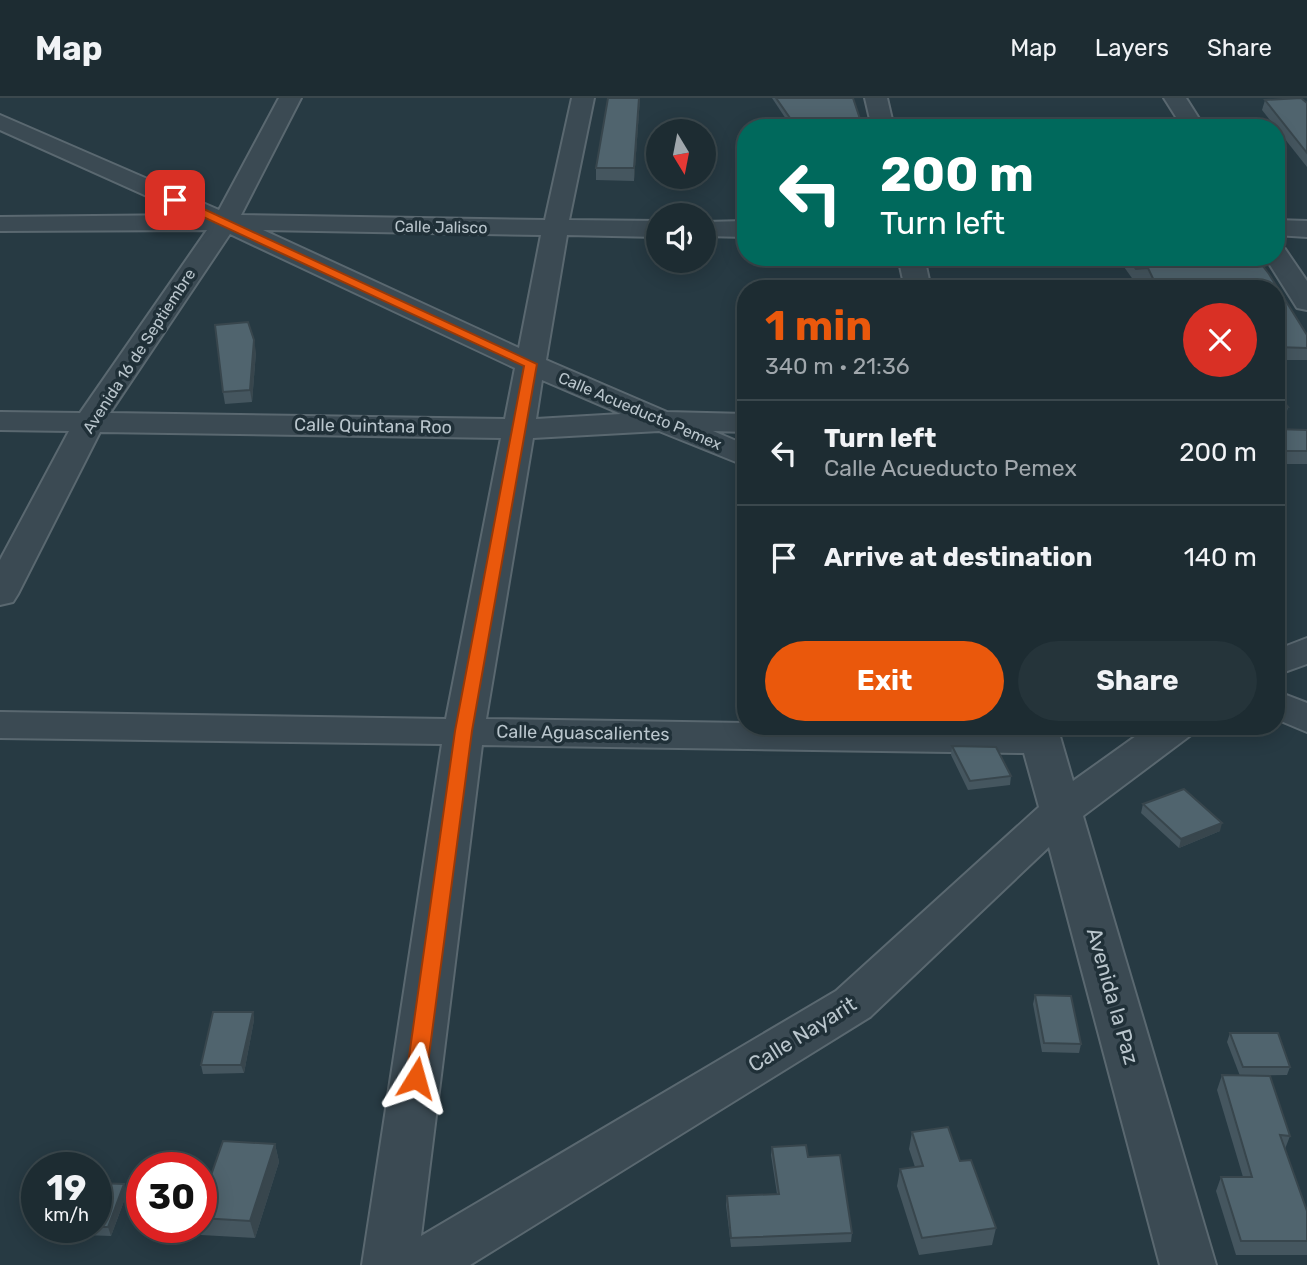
<!DOCTYPE html>
<html lang="en">
<head>
<meta charset="utf-8">
<style>
	:root { --surface:#1d2c32; --page:#25343a; --text:#f1f3f6; --muted:#a0a7ac; --line:#3b484d; --accent:#ea580c }
	body { margin:0; font-family:Rubik,sans-serif; background:var(--page); color:var(--text); height:100vh; display:flex; flex-direction:column; font-size:26px; white-space:nowrap }
	* { box-sizing:border-box; margin:0 }
	p { font-size:23px; color:var(--muted) }
	.icon { flex:none; width:38px; height:38px; fill:none; stroke:currentColor; stroke-width:2; stroke-linecap:round; stroke-linejoin:round }
	.map { position:relative; flex:1; overflow:hidden }
	.panel { position:absolute; left:737px; top:182px; width:548px; height:455px; display:flex; flex-direction:column; background:var(--surface); border-radius:28px; box-shadow:0 4px 18px #0003,0 0 0 2px var(--line) }
	.panel>* { flex:none }
	.top-card { position:absolute; left:737px; top:21px; width:548px; height:147px; border-radius:28px; box-shadow:0 4px 18px #0003,0 0 0 2px var(--line); background:#00695c; color:#fff; overflow:hidden }
	.needle { width:46px; rotate:170deg }
	.tools { position:absolute; left:646px; top:21px; display:grid; gap:14px }
	.tools a { display:grid; place-items:center; width:70px; height:70px; border-radius:50%; background:var(--surface); box-shadow:0 4px 18px #0003,0 0 0 2px var(--line); font-size:35px }
	.speed { position:absolute; left:21px; top:1054px; display:flex; gap:14px; font-size:35px; font-weight:700; text-align:center }
	.speed>* { display:grid; place-content:center; width:91px; height:91px; border-radius:50%; background:var(--surface); box-shadow:0 4px 18px #0003,0 0 0 2px var(--line); line-height:1 }
	.speed small { font-size:18px; font-weight:400 }
	.speed .limit { border:10px solid #d22; background:#fff; color:#111 }
	.pin { position:absolute; display:grid; place-items:center; width:60px; height:60px; color:#fff; margin:-30px; border-radius:14px; box-shadow:0 4px 10px #0006 }
	.me { position:absolute; width:77px; margin:-38px; rotate:8deg; stroke-linejoin:round; filter:drop-shadow(0 0 5px #0008) }
	.turn { display:flex; align-items:center; gap:24px; height:147px; padding:0 28px; font-size:32px }
	.turn .icon { width:91px; height:91px; stroke-width:2.5 }
	.turn b { display:block; font-size:49px; line-height:60px }
	.round { display:grid; place-items:center; flex:none; width:74px; height:74px; border-radius:37px; background:var(--page) }
	.headline { display:flex; align-items:center; justify-content:space-between; height:119px; padding:0 28px }
	h1 { font-size:42px; font-weight:700; line-height:52px; color:var(--accent) }
	.button { display:flex; gap:14px; margin-top:auto; padding:14px 28px }
	.button a { flex:1; height:80px; border-radius:42px; background:var(--accent); color:#fff; font-size:28px; font-weight:700; line-height:80px; text-align:center }
	.button a+a { background:var(--page); color:var(--text) }
	ul { padding:0; list-style:none }
	li { display:flex; align-items:center; gap:21px; height:105px; padding:0 28px; border-top:2px solid var(--line) }
	li div { flex:1 }
	li b { display:block; font-size:26px }
	li em { font-style:normal }
	header { display:flex; align-items:center; gap:42px; box-sizing:border-box; height:98px; padding:0 35px; background:var(--surface); border-bottom:2px solid var(--line) }
	header strong { font-size:33px }
	nav { display:flex; gap:38px; margin-inline-start:auto; font-size:24px }
	.map>svg:first-child { display:block }
	.lines { fill:none; stroke-linecap:round; stroke-linejoin:round }
	.street-casing { stroke:#5a6870; stroke-width:4 }
	.street { fill:#3b4a53; fill-rule:evenodd }
	.wall { fill:#45565f }
	.shaded-wall { fill:#38464d }
	.building { fill:#50646e; stroke:#38464d; stroke-width:2 }
	.route { fill:#ea580c; stroke:#983908; stroke-width:2 }
	.labels { text-anchor:middle; dominant-baseline:central; stroke-width:7; stroke-linejoin:round; paint-order:stroke }
	.far-street-label { font-size:16px; fill:#b9c5cc; stroke:#203038 }
	.street-label { font-size:18px; fill:#b9c5cc; stroke:#203038 }
	.near-street-label { font-size:21px; fill:#b9c5cc; stroke:#203038 }
</style>
</head>
<body>
<header>
<strong>Map</strong>
<nav><a>Map</a><a>Layers</a><a>Share</a></nav>
</header>
<div class="map">
<svg width="1307" height="1167" viewBox="0 0 1307 1167">
	<rect width="100%" height="100%" fill="#273a43"/>
	<g class="lines">
		<g class="street-casing">
			<g id="street">
				<path d="M 279,0 L 301,0 L 241,117 L 545,122 L 572,0 L 594,0 L 569,122 L 658,123 L 658,139 L 567,137 L 546,262 L 667,314 L 746,316 L 746,334 L 713,333 L 746,347 L 746,368 L 659,333 L 533,340 L 486,621 L 746,625 L 746,628 L 1057,628 L 1073,683 L 1150,628 L 1197,628 L 1191,637 L 1083,718 L 1216,1167 L 1160,1167 L 1049,749 L 870,919 L 470,1167 L 362,1167 L 442,646 L 0,640 L 0,614 L 446,621 L 501,340 L 100,334 L 18,496 L 13,504 L 0,507 L 0,462 L 69,333 L 0,332 L 0,314 L 80,315 L 207,132 L 0,133 L 0,119 L 189,117 L 0,32 L 0,17 L 219,112 ZM 263,132 L 541,137 L 519,250 ZM 230,136 L 515,270 L 505,321 L 110,315 ZM 542,282 L 621,316 L 536,321 ZM 482,647 L 1024,655 L 1039,709 L 836,893 L 421,1138 Z"/>
				<polygon points="865,0 887,0 894,30 872,30"/>
				<polygon points="1164,0 1186,0 1205,30 1183,30"/>
				<polygon points="1276,122 1307,123 1307,139 1276,137"/>
				<polygon points="746,123 746,139 704,138 704,124"/>
				<polygon points="1276,148 1285,151 1307,183 1307,212 1297,210 1265,159 1276,159"/>
				<polygon points="898,159 924,159 931,191 905,191"/>
				<polygon points="1307,540 1307,566 1276,577 1276,552"/>
				<polygon points="1276,593 1307,605 1307,634 1276,621"/>
			</g>
		</g>
		<use href="#street" class="street"/>
	</g>
	<g class="wall">
		<polygon points="640,0 634,83 596,82 596,70"/>
		<polygon points="772,0 853,0 863,30 792,30"/>
		<polygon points="1265,2 1307,5 1307,69 1262,12"/>
		<polygon points="1117,159 1256,159 1307,237 1307,262 1276,262 1276,191 1150,191 1146,182 1134,183"/>
		<polygon points="256,254 252,304 225,306 223,294"/>
		<polygon points="1276,295 1288,309 1285,321 1277,322 1277,331 1307,332 1307,366 1276,366"/>
		<polygon points="952,648 1011,678 1010,687 968,692 951,657"/>
		<polygon points="1143,706 1220,733 1179,750 1141,715"/>
		<polygon points="1035,897 1081,946 1079,955 1042,954 1033,906"/>
		<polygon points="253,914 254,922 244,975 203,976 201,967"/>
		<polygon points="1230,935 1290,969 1287,977 1240,978 1227,944"/>
		<polygon points="1222,977 1290,1038 1285,1051 1307,1113 1307,1157 1236,1157 1216,1093 1221,1079 1243,1079 1217,992"/>
		<polygon points="912,1034 960,1063 996,1130 992,1147 919,1157 897,1088 900,1071 915,1069 909,1051"/>
		<polygon points="275,1046 279,1064 255,1140 201,1137 199,1129 201,1129 201,1106"/>
		<polygon points="772,1049 808,1059 852,1135 851,1144 731,1149 726,1107 727,1098 777,1096 771,1057"/>
		<polygon points="127,1095 111,1138 56,1136 53,1129 96,1129"/>
	</g>
	<g class="shaded-wall">
		<polygon points="640,0 634,83 634,70"/>
		<polygon points="254,242 256,254 252,304 250,292"/>
		<polygon points="1283,493 1279,508 1276,511 1276,500"/>
		<polygon points="1222,725 1220,733 1179,750 1181,741"/>
		<polygon points="253,914 254,922 244,975 241,967"/>
		<polygon points="275,1046 279,1064 255,1140 250,1123"/>
		<polygon points="124,1086 127,1095 111,1138 108,1129"/>
	</g>
	<g class="building">
		<polygon points="608,0 639,0 634,70 596,70"/>
		<polygon points="776,0 853,0 863,30 797,30"/>
		<polygon points="1301,0 1307,5 1307,55 1265,2"/>
		<polygon points="1127,159 1256,159 1269,176 1307,237 1307,250 1276,249 1276,191 1158,191 1148,170 1136,171"/>
		<polygon points="248,224 254,242 250,292 223,294 215,227"/>
		<polygon points="1276,295 1288,309 1277,310 1277,331 1307,332 1307,353 1276,353"/>
		<polygon points="1276,490 1283,493 1276,500"/>
		<polygon points="952,648 996,649 1011,678 970,683"/>
		<polygon points="1184,691 1222,725 1181,741 1143,706"/>
		<polygon points="1035,897 1071,898 1081,946 1044,945"/>
		<polygon points="213,914 253,914 241,967 201,967"/>
		<polygon points="1230,935 1278,935 1290,969 1243,969"/>
		<polygon points="1222,977 1270,978 1290,1038 1280,1037 1307,1113 1307,1143 1241,1143 1221,1079 1252,1079"/>
		<polygon points="948,1029 960,1063 971,1062 996,1130 922,1140 900,1071 923,1068 912,1034"/>
		<polygon points="223,1043 275,1046 250,1123 201,1120 201,1106"/>
		<polygon points="806,1047 808,1059 840,1057 852,1135 731,1140 727,1098 779,1096 772,1049"/>
		<polygon points="96,1085 124,1086 108,1129 96,1129"/>
	</g>
	<polygon class="route" points="171,99 178,99 537,266 472,633 426,980 423,986 409,986 406,980 455,633 524,268 171,104"/>
	<g class="labels">
		<g class="far-street-label">
			<text transform="translate(441 129) rotate(1)">Calle Jalisco</text>
			<text transform="translate(139 253) rotate(-57)">Avenida 16 de Septiembre</text>
			<text transform="translate(640 313) rotate(23)">Calle Acueducto Pemex</text>
		</g>
		<g class="street-label">
			<text transform="translate(373 328) rotate(1)">Calle Quintana Roo</text>
			<text transform="translate(583 635) rotate(1)">Calle Aguascalientes</text>
		</g>
		<g class="near-street-label">
			<text transform="translate(1113 898) rotate(74)">Avenida la Paz</text>
			<text transform="translate(802 936) rotate(-32)">Calle Nayarit</text>
		</g>
	</g>
</svg>
<div class="tools">
<a><svg class="needle" viewBox="-14 -14 28 28"><path d="M0-13l5 13h-10z" fill="#e53935"/><path d="M0 13l5-13h-10z" fill="#a0a7ac"/></svg></a>
<a><svg class="icon" aria-label="sound" viewBox="0 0 24 24"><path d="M4 9h4l5-4v14l-5-4H4zM17 9q2 3 0 6"/></svg></a>
</div>
<div class="speed"><div>19<small>km/h</small></div><div class="limit">30</div></div>
<div class="pin" style="left:175px;top:102px;background:#d93025"><svg class="icon" aria-label="arrive" viewBox="0 0 24 24"><path d="M6 21V4h12l-3 4 3 4H6"/></svg></div>
<svg class="me" style="left:416px;top:980px" viewBox="-20 -20 40 40"><path d="M0-17L14 15 0 8-14 15z" fill="#ea580c" stroke="#fff" stroke-width="4"/></svg>
<div class="top-card">
<div class="turn"><svg class="icon" aria-label="left" viewBox="0 0 24 24"><path d="M17 20v-9H6M10 6l-5 5 5 5"/></svg><div><b>200 m</b>Turn left</div></div>
</div>
<section class="panel">
<div class="headline"><div><h1>1 min</h1><p>340 m · 21:36</p></div><a class="round" style="background:#d93025;color:#fff"><svg class="icon" aria-label="close" viewBox="0 0 24 24"><path d="M6 6l12 12M18 6L6 18"/></svg></a></div>
<ul>
<li><svg class="icon" aria-label="left" viewBox="0 0 24 24"><path d="M17 20v-9H6M10 6l-5 5 5 5"/></svg><div><b>Turn left</b><p>Calle Acueducto Pemex</p></div><em>200 m</em></li>
<li><svg class="icon" aria-label="arrive" viewBox="0 0 24 24"><path d="M6 21V4h12l-3 4 3 4H6"/></svg><div><b>Arrive at destination</b></div><em>140 m</em></li>
</ul>
<div class="button"><a>Exit</a><a>Share</a></div>
</section>
</div>
</body>
</html>
